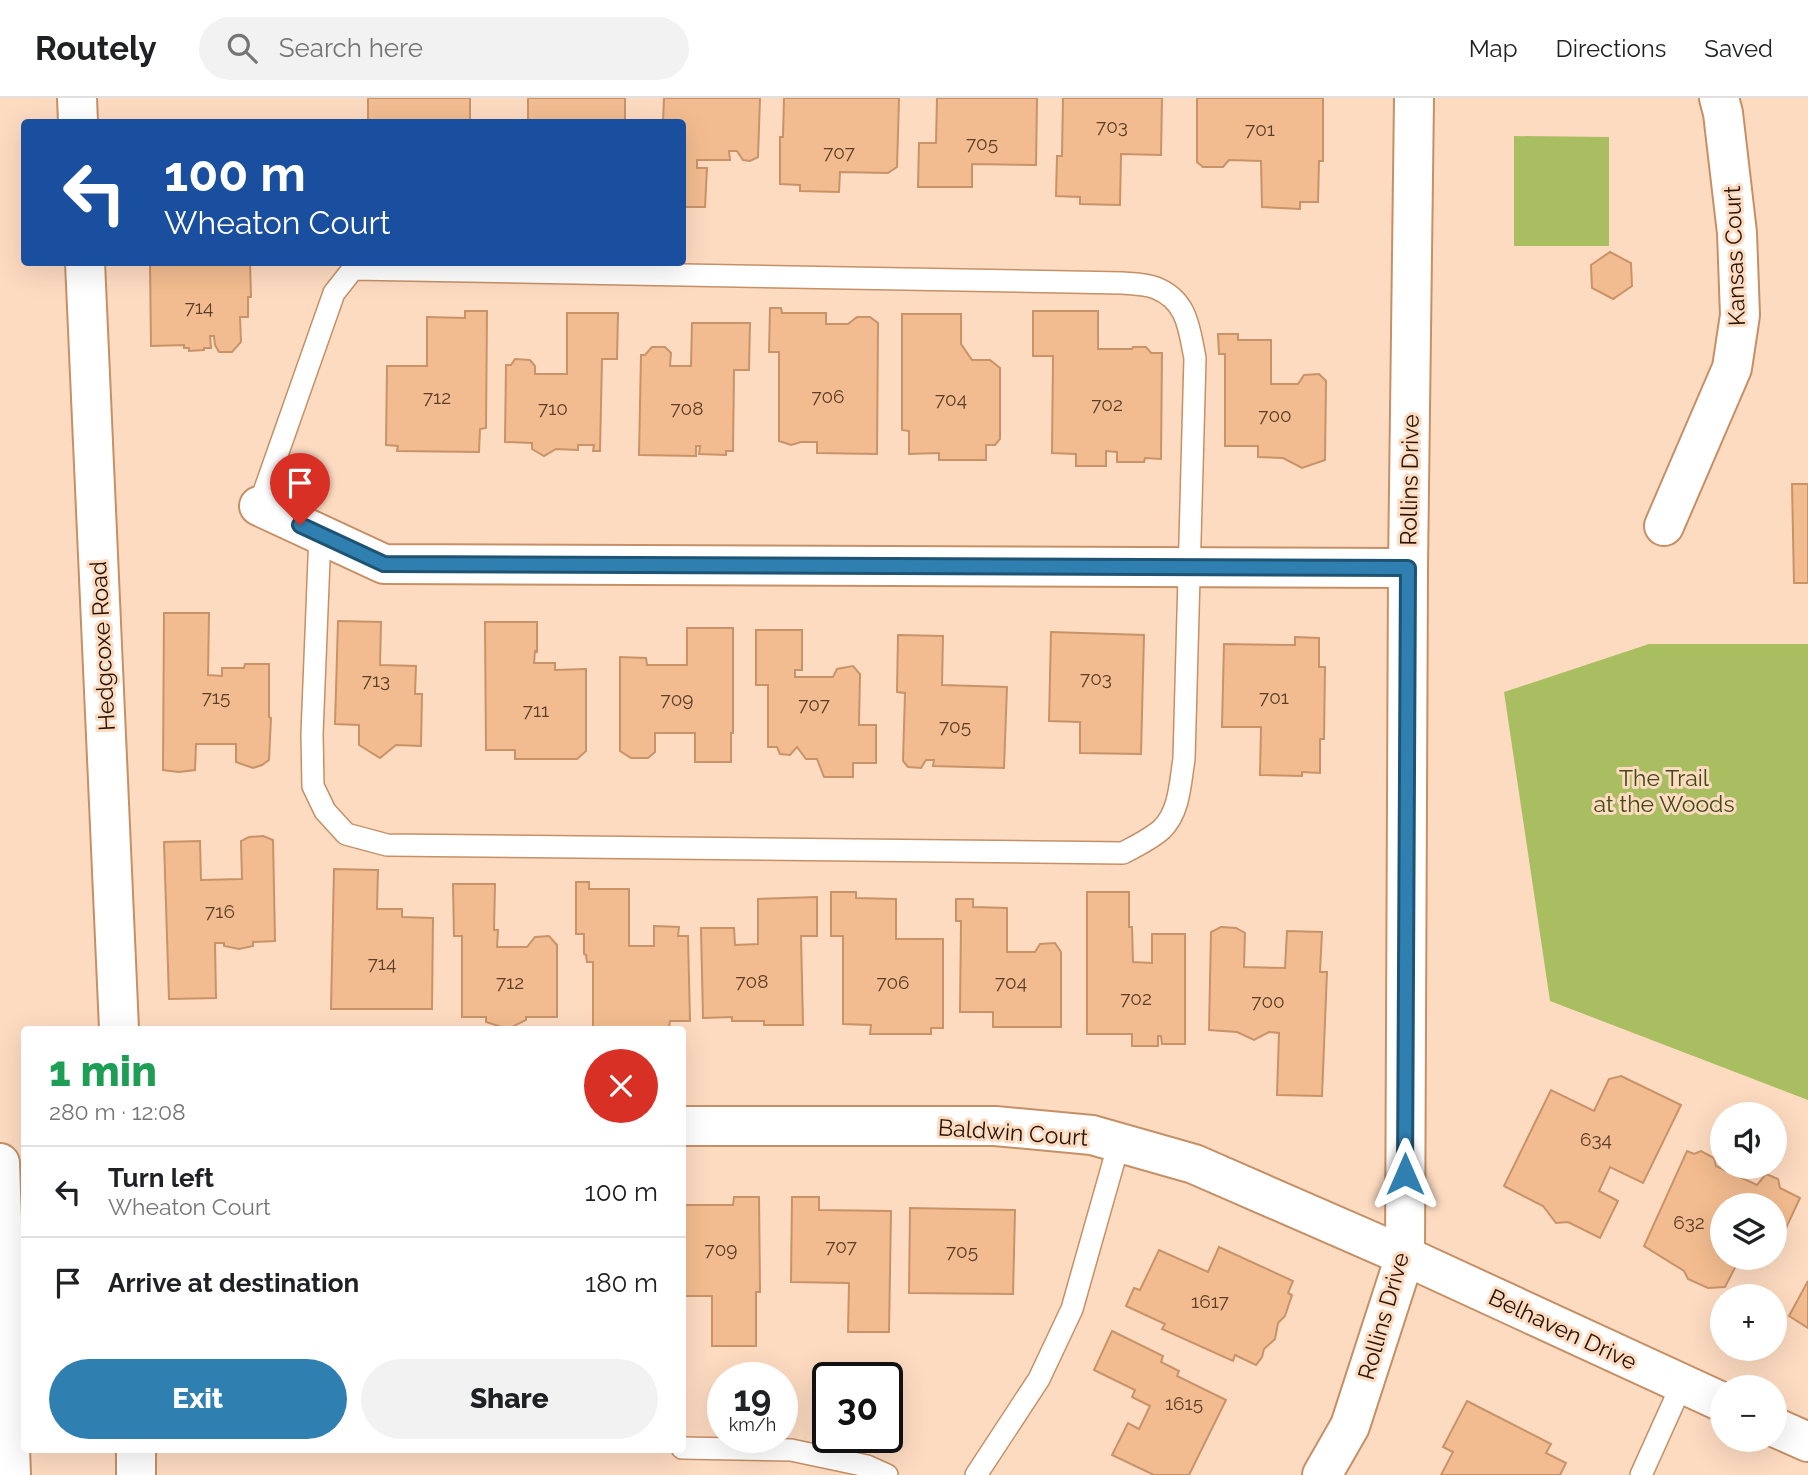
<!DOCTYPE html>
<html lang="en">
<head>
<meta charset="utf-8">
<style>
	:root { --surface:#fff; --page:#f2f2f2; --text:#202124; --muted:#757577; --line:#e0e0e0; --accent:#2f80b1 }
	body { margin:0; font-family:Raleway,sans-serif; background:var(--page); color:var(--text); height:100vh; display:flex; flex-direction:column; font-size:26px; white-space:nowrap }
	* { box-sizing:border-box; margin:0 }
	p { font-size:23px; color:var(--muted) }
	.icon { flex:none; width:38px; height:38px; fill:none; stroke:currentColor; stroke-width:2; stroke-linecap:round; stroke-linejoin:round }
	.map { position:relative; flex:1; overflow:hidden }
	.sheet { position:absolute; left:21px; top:928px; width:665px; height:427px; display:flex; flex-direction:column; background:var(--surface); border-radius:7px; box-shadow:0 7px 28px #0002 }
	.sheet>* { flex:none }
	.top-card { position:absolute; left:21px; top:21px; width:665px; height:147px; border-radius:7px; box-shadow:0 7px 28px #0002; background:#1a4fa0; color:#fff; overflow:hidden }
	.buttons { position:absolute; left:1710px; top:1004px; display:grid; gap:14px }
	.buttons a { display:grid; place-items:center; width:77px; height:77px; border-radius:50%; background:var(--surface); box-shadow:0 7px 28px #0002; font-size:35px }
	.speed { position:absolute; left:707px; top:1264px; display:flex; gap:14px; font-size:35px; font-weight:700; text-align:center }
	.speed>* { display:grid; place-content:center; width:91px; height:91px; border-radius:50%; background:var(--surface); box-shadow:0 7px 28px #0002; line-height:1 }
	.speed small { font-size:18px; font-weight:400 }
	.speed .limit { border:4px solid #111; border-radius:10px; background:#fff; color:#111 }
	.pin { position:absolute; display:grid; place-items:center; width:60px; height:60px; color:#fff; margin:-72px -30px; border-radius:50% 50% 50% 0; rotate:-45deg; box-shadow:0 0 7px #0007 }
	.pin .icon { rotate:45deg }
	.me { position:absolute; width:77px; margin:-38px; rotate:0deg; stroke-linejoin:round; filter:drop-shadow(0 0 5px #0008) }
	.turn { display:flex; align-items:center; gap:24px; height:147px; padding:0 28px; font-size:32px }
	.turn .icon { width:91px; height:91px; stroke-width:2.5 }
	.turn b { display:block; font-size:49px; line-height:60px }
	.round { display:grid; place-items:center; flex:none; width:74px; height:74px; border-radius:37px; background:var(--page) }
	.headline { display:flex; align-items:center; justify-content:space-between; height:119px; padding:0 28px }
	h1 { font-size:42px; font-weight:800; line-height:52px; color:#1e9e55 }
	.primary-button { display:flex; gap:14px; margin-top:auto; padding:14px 28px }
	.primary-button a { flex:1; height:80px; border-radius:42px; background:var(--accent); color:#fff; font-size:28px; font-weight:800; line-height:80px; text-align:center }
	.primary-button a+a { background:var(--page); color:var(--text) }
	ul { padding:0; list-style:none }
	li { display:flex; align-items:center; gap:21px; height:91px; padding:0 28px; border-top:2px solid var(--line) }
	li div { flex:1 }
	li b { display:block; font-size:26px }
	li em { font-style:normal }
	header { display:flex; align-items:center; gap:42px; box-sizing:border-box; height:98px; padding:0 35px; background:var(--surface); border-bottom:2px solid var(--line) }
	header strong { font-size:33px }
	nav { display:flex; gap:38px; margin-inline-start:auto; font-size:24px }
	.search { width:490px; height:63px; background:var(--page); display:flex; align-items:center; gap:18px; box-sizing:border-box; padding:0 24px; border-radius:38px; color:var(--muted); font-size:26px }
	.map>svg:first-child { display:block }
	.green { fill:#a9be61 }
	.building { fill:#f3bc90; stroke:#c89369; stroke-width:2 }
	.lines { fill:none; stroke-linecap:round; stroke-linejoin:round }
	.lane-casing { stroke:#c59066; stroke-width:24 }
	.street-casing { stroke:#c59066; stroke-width:42 }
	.secondary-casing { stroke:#c59066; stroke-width:42 }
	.lane { stroke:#fff; stroke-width:21 }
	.street { stroke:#fff; stroke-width:38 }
	.secondary { stroke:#fff; stroke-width:38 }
	.route-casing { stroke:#1f5373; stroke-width:18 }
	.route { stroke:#2f80b1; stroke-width:12 }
	.labels { text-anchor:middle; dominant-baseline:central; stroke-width:6; stroke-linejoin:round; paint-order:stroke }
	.number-label { font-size:19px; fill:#5b3e27 }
	.street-label { font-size:23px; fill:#281404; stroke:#fddbc1 }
	.park-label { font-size:23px; fill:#414b18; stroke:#fddbc1 }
</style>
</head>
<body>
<header>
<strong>Routely</strong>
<div class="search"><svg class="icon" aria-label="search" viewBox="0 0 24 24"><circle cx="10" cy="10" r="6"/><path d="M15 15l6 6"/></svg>Search here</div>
<nav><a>Map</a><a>Directions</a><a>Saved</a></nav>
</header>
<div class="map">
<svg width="1808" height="1377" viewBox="0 0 1808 1377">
	<rect width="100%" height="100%" fill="#fddbc1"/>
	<g class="green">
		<polygon points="1514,38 1609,39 1609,148 1514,148"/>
		<polygon points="1649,546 1808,546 1808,1002 1550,903 1504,594"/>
	</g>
	<g class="building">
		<rect x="368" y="0" width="102" height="24"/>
		<rect x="528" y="0" width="97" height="24"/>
		<polygon points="664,0 760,0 758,59 750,63 743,62 737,53 729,53 730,62 697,62 697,70 707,70 705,109 682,109 682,24 663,24"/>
		<polygon points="784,0 899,0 897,69 888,75 840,74 839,94 800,93 800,87 780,86 780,39 783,39"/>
		<polygon points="937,0 1037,0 1036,67 972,66 972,89 918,89 919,45 936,45"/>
		<polygon points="1063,0 1162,0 1161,57 1121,56 1120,107 1080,106 1080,99 1056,98 1057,58 1062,58"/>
		<polygon points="1197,0 1323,0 1323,63 1319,63 1318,104 1300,104 1300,111 1262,109 1261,63 1229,62 1223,69 1203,69 1197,64"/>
		<polygon points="1610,154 1631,165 1632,188 1613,201 1592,190 1591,167"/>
		<polygon points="150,164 250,164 251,199 248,199 248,219 240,219 241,244 232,254 219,254 215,247 214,238 210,238 211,250 204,250 204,252 189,253 189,250 184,250 184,247 151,248"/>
		<polygon points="770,210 781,210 782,215 826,215 826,226 848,226 857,219 870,219 878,225 877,356 817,355 817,344 801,344 791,347 779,343 779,254 769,254"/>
		<polygon points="465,213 487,213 486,330 480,331 479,354 397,353 398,348 386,347 387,268 427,268 427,219 465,220"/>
		<polygon points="1033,213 1098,213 1098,251 1132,251 1133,249 1146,249 1151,255 1162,255 1161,361 1145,360 1144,364 1117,364 1117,354 1106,353 1106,368 1076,368 1076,356 1052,355 1053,258 1033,258"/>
		<polygon points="567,215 618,215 617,261 602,261 600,353 593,353 594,347 578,347 578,352 556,351 544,358 532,351 532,345 505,344 506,267 511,267 515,261 530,262 535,268 535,276 567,276"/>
		<polygon points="902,216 961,216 961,246 972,262 990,262 1000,270 1000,341 995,347 986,347 986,362 939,362 939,355 909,356 909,333 902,332"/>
		<polygon points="692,225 750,225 749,272 734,272 733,353 726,353 726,357 699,356 700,348 696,348 696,358 639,357 641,257 645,257 652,249 665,249 671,255 670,268 691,268"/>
		<polygon points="1218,236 1238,236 1238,242 1271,242 1271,286 1298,286 1304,277 1319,276 1326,283 1325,362 1302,370 1283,360 1258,359 1258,348 1225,348 1225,256 1219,256"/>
		<polygon points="1792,386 1808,386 1808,485 1794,485"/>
		<polygon points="164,515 209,515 208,577 222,578 222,570 244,570 245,566 269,566 269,619 271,620 269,662 262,667 253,670 236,664 236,646 196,646 195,672 179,674 163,672"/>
		<polygon points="338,523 381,524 380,567 416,568 415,596 422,596 421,648 396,647 380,660 359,647 359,627 335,626"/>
		<polygon points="485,524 537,524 537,554 535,553 534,565 555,565 555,572 586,571 586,653 577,661 515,661 515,652 486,652"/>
		<polygon points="687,530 733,530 733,635 731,635 731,664 695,664 695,635 655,635 655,654 648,660 631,660 620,653 620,559 646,560 647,567 687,567"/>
		<polygon points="756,532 802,532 802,572 795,572 795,579 833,579 837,571 853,568 860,576 859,627 876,627 876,665 853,665 853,679 824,679 817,661 806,661 797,649 790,657 780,656 777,649 768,649 768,587 756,587"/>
		<polygon points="1051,534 1144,537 1141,656 1080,655 1080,624 1049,623"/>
		<polygon points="898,537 943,538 942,587 1007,589 1004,670 933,668 934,662 926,662 921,670 908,669 903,663 905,595 897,594"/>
		<polygon points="1295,539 1319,540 1319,569 1325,569 1324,641 1320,641 1320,675 1302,674 1302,678 1260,677 1261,629 1222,629 1224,546 1295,547"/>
		<polygon points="263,738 273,742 275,843 253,844 253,848 239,851 224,848 224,845 215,845 216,900 169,901 164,744 200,743 201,782 242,781 241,743 249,739"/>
		<polygon points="334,771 378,772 377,811 402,811 402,819 433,820 432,911 331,911"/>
		<polygon points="576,784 589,784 589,791 629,791 629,848 654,848 654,828 679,829 678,838 688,838 690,923 670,923 669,929 593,929 593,864 587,864 586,857 584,856 584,836 576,836"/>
		<polygon points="453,786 495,786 494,832 498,832 497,849 527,849 535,839 549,838 557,847 557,919 526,919 526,922 508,931 486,924 486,919 462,919 462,838 454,838"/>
		<polygon points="831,794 856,794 856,800 896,801 896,841 943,841 943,930 931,930 931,936 870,936 871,927 843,926 843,838 831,838"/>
		<polygon points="1087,794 1129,794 1129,829 1132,829 1133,864 1152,865 1152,836 1185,836 1185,946 1162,946 1161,938 1158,938 1158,948 1132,948 1132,936 1087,936"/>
		<polygon points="817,799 817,838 801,838 803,927 764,927 764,923 732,923 732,919 703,920 701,830 734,830 735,847 758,846 758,801"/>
		<polygon points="956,801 973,801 973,809 1007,810 1007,854 1035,854 1040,846 1055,845 1061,854 1061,929 993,929 993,914 960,914 961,823 956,823"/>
		<polygon points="1221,829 1236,830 1245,835 1244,869 1285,870 1287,833 1322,834 1320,874 1327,874 1322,998 1277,997 1279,935 1269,934 1254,942 1237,934 1209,932 1211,834"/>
		<polygon points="1621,978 1681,1007 1643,1085 1610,1069 1599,1093 1618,1103 1600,1140 1568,1124 1556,1125 1543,1108 1504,1088 1551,992 1594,1013 1609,981"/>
		<polygon points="1687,1053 1694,1056 1701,1053 1714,1060 1716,1068 1757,1087 1766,1076 1778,1081 1780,1090 1800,1100 1780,1143 1774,1140 1774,1108 1722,1108 1722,1160 1740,1160 1725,1189 1708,1190 1688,1181 1684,1173 1644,1148"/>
		<polygon points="682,1093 683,1107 733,1107 734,1099 759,1099 760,1194 756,1194 756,1248 712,1248 712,1198 682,1198"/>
		<polygon points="792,1099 819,1099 819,1112 891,1113 889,1234 848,1234 849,1185 791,1184"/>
		<polygon points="910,1110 1015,1112 1013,1196 909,1195"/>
		<polygon points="1219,1149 1293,1183 1288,1195 1292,1197 1285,1218 1278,1225 1275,1241 1264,1251 1262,1259 1256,1267 1235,1257 1233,1263 1162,1231 1165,1226 1126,1208 1134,1190 1140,1192 1159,1152 1208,1174"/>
		<polygon points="1808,1183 1808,1230 1789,1218"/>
		<polygon points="1112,1233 1163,1258 1161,1264 1179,1273 1177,1278 1226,1302 1189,1377 1154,1377 1112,1357 1128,1325 1139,1331 1150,1308 1132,1299 1135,1292 1094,1272"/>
		<polygon points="1467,1303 1551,1346 1546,1355 1566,1365 1560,1377 1441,1377 1453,1354 1443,1349"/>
	</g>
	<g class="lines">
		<g class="lane-casing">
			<g id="lane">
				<path d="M 259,408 L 334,195 L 353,171 L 1122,185 C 1133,186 1146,186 1156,190 C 1188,203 1189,231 1195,260 L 1184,661 C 1180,685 1180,713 1162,731 C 1151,741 1136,748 1123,755 L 387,747 L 346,736 L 325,713 L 313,688 L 312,636 L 320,436"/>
				<polyline points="682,1350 791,1352 867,1368 887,1377"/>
				<polyline points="976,1377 1039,1281 1072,1211 1119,1045"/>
				<polyline points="1641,1377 1682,1286"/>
			</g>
		</g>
		<g class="street-casing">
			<g id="street">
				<polyline points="259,408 384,466 1408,470"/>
				<polyline points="1664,428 1732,270 1740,217 1737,135 1723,15 1719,0"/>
				<polyline points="682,1028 995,1028 1092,1037 1194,1066 1405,1158 1722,1304"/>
				<polyline points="1774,1329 1808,1344"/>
				<polyline points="1322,1377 1350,1328 1405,1158 1408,470 1414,0"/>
			</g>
		</g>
		<g class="secondary-casing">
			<g id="secondary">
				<polyline points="77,0 78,24"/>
				<polyline points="85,164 119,931"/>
				<polyline points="0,1065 11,1377"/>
				<polyline points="136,1351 136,1377"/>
			</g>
		</g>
		<use href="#lane" class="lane"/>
		<use href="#street" class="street"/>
		<use href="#secondary" class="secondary"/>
	</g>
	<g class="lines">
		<g class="route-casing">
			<polyline id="route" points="300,427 384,466 1408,470 1405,1076"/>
		</g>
		<use href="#route" class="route"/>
	</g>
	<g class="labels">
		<g class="number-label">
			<text x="1112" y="28">703</text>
			<text x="1260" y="31">701</text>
			<text x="982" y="45">705</text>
			<text x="839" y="54">707</text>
			<text x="199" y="209">714</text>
			<text x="828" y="298">706</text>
			<text x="437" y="299">712</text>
			<text x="951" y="301">704</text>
			<text x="1107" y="306">702</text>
			<text x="553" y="310">710</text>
			<text x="687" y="310">708</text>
			<text x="1275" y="317">700</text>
			<text x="1096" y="580">703</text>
			<text x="376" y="582">713</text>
			<text x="216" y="599">715</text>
			<text x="1274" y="599">701</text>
			<text x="677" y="601">709</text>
			<text x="814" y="606">707</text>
			<text x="536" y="612">711</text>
			<text x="955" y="628">705</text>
			<text x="220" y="813">716</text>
			<text x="382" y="865">714</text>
			<text x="752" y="883">708</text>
			<text x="510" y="884">712</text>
			<text x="893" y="884">706</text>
			<text x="1011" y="884">704</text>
			<text x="1136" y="900">702</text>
			<text x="1268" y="903">700</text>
			<text x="1596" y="1041">634</text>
			<text x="1689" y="1124">632</text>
			<text x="841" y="1148">707</text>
			<text x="721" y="1151">709</text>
			<text x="962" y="1153">705</text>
			<text x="1210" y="1203">1617</text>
			<text x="1184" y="1305">1615</text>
		</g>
		<g class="street-label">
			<text transform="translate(1734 158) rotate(-92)">Kansas Court</text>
			<text transform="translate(1409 382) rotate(-89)">Rollins Drive</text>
			<text transform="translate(102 548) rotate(-93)">Hedgcoxe Road</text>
			<text transform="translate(1013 1034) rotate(4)">Baldwin Court</text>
			<text transform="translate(1383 1218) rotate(-74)">Rollins Drive</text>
			<text transform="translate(1563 1231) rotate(25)">Belhaven Drive</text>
		</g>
		<g class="park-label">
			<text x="1664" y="679">The Trail<tspan x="1664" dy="26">at the Woods</tspan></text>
		</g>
	</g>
</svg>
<div class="buttons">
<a><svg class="icon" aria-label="sound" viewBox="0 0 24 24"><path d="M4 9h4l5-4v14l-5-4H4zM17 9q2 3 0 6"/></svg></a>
<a><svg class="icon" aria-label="layers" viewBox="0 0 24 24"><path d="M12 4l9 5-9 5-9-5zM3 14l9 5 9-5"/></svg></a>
<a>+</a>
<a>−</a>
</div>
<div class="speed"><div>19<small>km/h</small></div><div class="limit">30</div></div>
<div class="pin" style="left:300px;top:427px;background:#d93025"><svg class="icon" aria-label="arrive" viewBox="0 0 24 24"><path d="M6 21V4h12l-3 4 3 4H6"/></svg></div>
<svg class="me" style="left:1405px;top:1076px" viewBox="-20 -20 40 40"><path d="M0-17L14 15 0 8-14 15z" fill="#2f80b1" stroke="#fff" stroke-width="4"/></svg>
<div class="top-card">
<div class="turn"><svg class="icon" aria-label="left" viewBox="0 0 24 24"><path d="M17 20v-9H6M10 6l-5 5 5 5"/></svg><div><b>100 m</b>Wheaton Court</div></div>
</div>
<section class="sheet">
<div class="headline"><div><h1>1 min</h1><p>280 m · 12:08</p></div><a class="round" style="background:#d93025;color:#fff"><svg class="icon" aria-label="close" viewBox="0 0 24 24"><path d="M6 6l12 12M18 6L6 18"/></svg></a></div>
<ul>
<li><svg class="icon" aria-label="left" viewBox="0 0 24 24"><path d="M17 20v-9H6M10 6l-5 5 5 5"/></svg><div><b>Turn left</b><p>Wheaton Court</p></div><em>100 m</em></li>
<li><svg class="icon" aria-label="arrive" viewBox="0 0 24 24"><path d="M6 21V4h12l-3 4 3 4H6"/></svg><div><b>Arrive at destination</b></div><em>180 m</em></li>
</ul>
<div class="primary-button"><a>Exit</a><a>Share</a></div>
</section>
</div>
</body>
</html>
